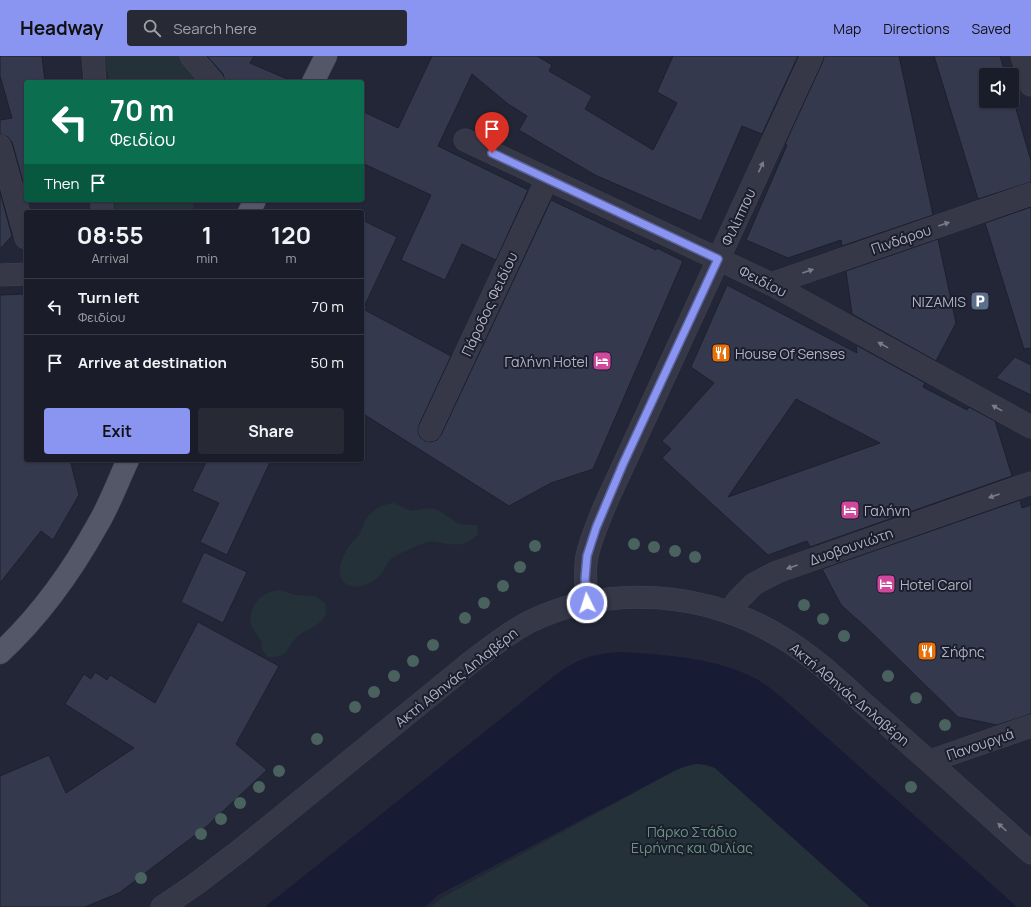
<!DOCTYPE html>
<html lang="en">
<head>
<meta charset="utf-8">
<style>
	:root { --surface:#1a1c29; --page:#272935; --text:#f1f3f6; --muted:#9fa1a8; --line:#383a46; --accent:#8995f0 }
	body { margin:0; font-family:Manrope,sans-serif; background:var(--page); color:var(--text); height:100vh; display:flex; flex-direction:column; font-size:15px; white-space:nowrap }
	* { box-sizing:border-box; margin:0 }
	p { font-size:13px; color:var(--muted) }
	.icon { flex:none; width:22px; height:22px; fill:none; stroke:currentColor; stroke-width:2; stroke-linecap:round; stroke-linejoin:round }
	.map { position:relative; flex:1; overflow:hidden }
	.details { position:absolute; left:24px; top:154px; width:340px; height:252px; display:flex; flex-direction:column; background:var(--surface); border-radius:4px; box-shadow:0 1px 3px #0004,0 0 0 1px var(--line) }
	.details>* { flex:none }
	.banner { position:absolute; left:24px; top:24px; width:340px; height:122px; border-radius:4px; box-shadow:0 1px 3px #0004,0 0 0 1px var(--line); background:#0b6e4f; color:#fff; overflow:hidden }
	.tools { position:absolute; left:979px; top:12px; display:grid; gap:8px }
	.tools a { display:grid; place-items:center; width:40px; height:40px; border-radius:4px; background:var(--surface); box-shadow:0 1px 3px #0004,0 0 0 1px var(--line); font-size:20px }
	.pin { position:absolute; display:grid; place-items:center; width:34px; height:34px; color:#fff; margin:-41px -17px; border-radius:50% 50% 50% 0; rotate:-45deg; box-shadow:0 0 4px #0007 }
	.pin .icon { rotate:45deg }
	.me { position:absolute; width:44px; margin:-22px; rotate:356deg; stroke-linejoin:round; filter:drop-shadow(0 0 3px #0008) }
	.turn { display:flex; align-items:center; gap:14px; height:84px; padding:0 20px; font-size:18px }
	.turn .icon { width:52px; height:52px; stroke-width:2.5 }
	.turn b { display:block; font-size:28px; line-height:34px }
	.then { display:flex; align-items:center; height:38px; padding:0 20px; background:#0003; gap:8px; font-size:15px }
	.eta { display:flex; justify-content:space-evenly; align-items:center; height:68px; text-align:center }
	.eta b { font-size:24px; font-weight:700; line-height:28px }
	.action { display:flex; gap:8px; margin-top:auto; padding:8px 20px }
	.action a { flex:1; height:46px; border-radius:4px; background:var(--accent); color:#111; font-size:16px; font-weight:700; line-height:46px; text-align:center }
	.action a+a { background:var(--page); color:var(--text) }
	ul { padding:0; list-style:none }
	li { display:flex; align-items:center; gap:12px; height:56px; padding:0 20px; border-top:1px solid var(--line) }
	li div { flex:1 }
	li b { display:block; font-size:15px }
	li em { font-style:normal }
	header { display:flex; align-items:center; gap:24px; box-sizing:border-box; height:56px; padding:0 20px; background:var(--accent); color:#111 }
	header strong { font-size:19px }
	nav { display:flex; gap:22px; margin-inline-start:auto; font-size:14px }
	.search { width:280px; height:36px; background:var(--page); display:flex; align-items:center; gap:10px; box-sizing:border-box; padding:0 14px; border-radius:4px; color:var(--muted); font-size:15px }
	.map>svg:first-child { display:block }
	.green { fill:#243138 }
	.water { fill:#171b34 }
	.building { fill:#35394e; stroke:#1d202e; fill-rule:evenodd }
	.lines { fill:none; stroke-linecap:round; stroke-linejoin:round }
	.minor-casing { stroke:#3f4251; stroke-width:23 }
	.major-casing { stroke:#3f4251; stroke-width:23 }
	.minor { stroke:#363848; stroke-width:22 }
	.major { stroke:#545768; stroke-width:22 }
	.tree { fill:#49625e }
	.oneway { fill:#7a7c8c }
	.route-casing { stroke:#59619c; stroke-width:10 }
	.route { stroke:#8995f0; stroke-width:7 }
	.labels { text-anchor:middle; dominant-baseline:central; stroke-width:4; stroke-linejoin:round; paint-order:stroke }
	.street-label { font-size:14px; fill:#b1b3c4; stroke:#1b1e2c }
	.poi-label { font-size:14px; fill:#b1b3c4; stroke:#1b1e2c; text-anchor:start }
	.park-label { font-size:14px; fill:#69937e; stroke:#1b1e2c }
</style>
</head>
<body>
<header>
<strong>Headway</strong>
<div class="search"><svg class="icon" aria-label="search" viewBox="0 0 24 24"><circle cx="10" cy="10" r="6"/><path d="M15 15l6 6"/></svg>Search here</div>
<nav><a>Map</a><a>Directions</a><a>Saved</a></nav>
</header>
<div class="map">
<svg width="1031" height="851" viewBox="0 0 1031 851">
	<rect width="100%" height="100%" fill="#222637"/>
	<g class="green">
		<path d="M 100,0 L 180,0 C 182,11 197,19 205,26 L 110,26 L 107,15 Z"/>
		<polygon points="115,144 194,144 193,156 115,156"/>
		<path d="M 394,447 L 411,455 L 427,452 L 436,453 L 459,468 L 477,469 L 478,478 C 467,490 458,490 442,487 C 438,486 432,485 427,486 C 421,488 395,499 391,503 C 387,507 385,514 381,518 C 373,527 360,534 348,529 C 331,521 344,496 352,486 C 354,484 357,482 359,479 C 363,472 364,464 370,458 C 377,451 385,448 394,447 Z"/>
		<path d="M 279,534 L 296,539 L 315,540 L 325,547 C 325,550 326,554 326,556 C 323,571 304,573 296,582 C 285,595 288,602 267,601 C 266,598 263,595 262,593 C 261,590 262,586 260,584 C 258,579 254,576 252,571 C 245,552 262,535 279,534 Z"/>
		<polygon points="692,707 707,709 715,712 870,851 430,851 445,840 676,714"/>
	</g>
	<path class="water" d="M 620,596 C 667,599 726,602 766,629 C 774,635 781,641 788,647 L 1017,851 L 870,851 L 715,712 C 698,705 692,708 676,714 L 438,839 L 425,851 L 265,851 L 562,614 C 584,601 594,598 620,596 Z"/>
	<g class="building">
		<polygon points="0,0 42,0 45,26 26,26 26,136 12,86 8,81 0,78 0,64 12,62 0,20"/>
		<polygon points="207,0 254,0 250,7 294,26 225,26 223,18"/>
		<polygon points="432,0 537,0 552,9 549,15 592,40 585,53 653,94 677,47 657,36 673,0 798,0 762,78 742,70 701,165 595,119 519,74 527,60 508,48 472,18 438,90 528,134 496,204 462,188 445,224 401,204 431,139 362,107 362,55 398,72"/>
		<polygon points="824,0 899,0 933,159 842,190 841,184 788,202 746,184 787,89 785,88 823,5"/>
		<polygon points="934,0 1000,0 1006,19 986,19 986,45 1012,45 1012,39 1031,105 1031,126 978,143"/>
		<polygon points="0,136 12,180 0,193"/>
		<polygon points="551,144 656,194 657,192 683,205 593,413 551,427 509,450 362,357 362,164 397,181 363,253 451,300 419,369 418,375 420,381 425,385 431,386 437,384 441,379"/>
		<polygon points="1031,151 1031,292 1024,293 985,167"/>
		<polygon points="938,183 956,267 936,305 852,258 846,215"/>
		<path d="M 727,229 L 857,297 L 856,289 L 925,327 L 923,331 L 967,354 L 969,351 L 995,365 L 1012,420 L 810,491 L 807,485 L 768,499 L 662,402 L 671,393 L 662,385 L 714,327 L 691,311 ZM 796,343 L 880,387 L 728,441 Z"/>
		<polygon points="26,238 26,404 70,404 79,439 53,484 41,475 0,527 0,239"/>
		<polygon points="1015,301 1031,309 1031,339 996,322"/>
		<polygon points="207,404 271,404 227,499 200,486 219,447 192,435"/>
		<polygon points="1020,444 1022,452 1031,449 1031,658 997,669 958,661 868,573 841,549 822,513"/>
		<polygon points="204,496 247,516 223,567 181,546"/>
		<polygon points="198,566 279,610 236,688 267,714 207,770 119,837 85,851 0,851 0,720 49,699 66,737 134,692 65,648 84,618 91,623 95,616 107,624 110,619 155,647"/>
	</g>
	<g class="lines">
		<g class="minor-casing">
			<g id="minor">
				<polyline points="93,0 95,26"/>
				<polyline points="191,0 213,26"/>
				<polyline points="1022,0 1031,29"/>
				<polyline points="465,84 771,228 1031,371"/>
				<polyline points="0,90 26,182"/>
				<polyline points="102,144 102,156"/>
				<polyline points="0,219 26,218"/>
				<polyline points="771,228 1031,138"/>
				<polyline points="430,374 547,123"/>
				<path d="M 587,547 C 586,531 584,515 587,500 C 591,482 599,464 606,447 L 812,0"/>
				<polyline points="729,556 738,544 754,528 777,516 1031,427"/>
				<polyline points="930,705 1031,670"/>
				<path d="M 162,851 L 196,828 L 243,792 L 471,606 C 490,592 509,576 531,565 C 610,527 707,536 781,581 C 817,602 848,634 879,661 C 930,706 981,752 1031,797"/>
			</g>
		</g>
		<g class="major-casing">
			<g id="major">
				<polyline points="313,26 326,0"/>
				<polyline points="249,156 255,144"/>
				<path d="M 0,597 C 40,560 72,515 98,468 C 110,448 118,425 128,404"/>
			</g>
		</g>
		<use href="#minor" class="minor"/>
		<use href="#major" class="major"/>
	</g>
	<g class="tree">
		<circle cx="634" cy="488" r="6"/>
		<circle cx="535" cy="490" r="6"/>
		<circle cx="654" cy="491" r="6"/>
		<circle cx="675" cy="495" r="6"/>
		<circle cx="695" cy="501" r="6"/>
		<circle cx="520" cy="511" r="6"/>
		<circle cx="503" cy="530" r="6"/>
		<circle cx="484" cy="547" r="6"/>
		<circle cx="804" cy="549" r="6"/>
		<circle cx="465" cy="562" r="6"/>
		<circle cx="823" cy="563" r="6"/>
		<circle cx="844" cy="580" r="6"/>
		<circle cx="433" cy="589" r="6"/>
		<circle cx="413" cy="605" r="6"/>
		<circle cx="394" cy="620" r="6"/>
		<circle cx="888" cy="620" r="6"/>
		<circle cx="374" cy="636" r="6"/>
		<circle cx="916" cy="642" r="6"/>
		<circle cx="355" cy="651" r="6"/>
		<circle cx="945" cy="669" r="6"/>
		<circle cx="317" cy="683" r="6"/>
		<circle cx="279" cy="715" r="6"/>
		<circle cx="259" cy="731" r="6"/>
		<circle cx="911" cy="731" r="6"/>
		<circle cx="240" cy="747" r="6"/>
		<circle cx="221" cy="763" r="6"/>
		<circle cx="201" cy="778" r="6"/>
		<circle cx="141" cy="822" r="6"/>
	</g>
	<defs><path id="oneway-solid" d="M-6-.8H1V-3.2L6.5 0L1 3.2V.8H-6Z"/></defs>
	<g class="oneway">
		<use href="#oneway-solid" transform="translate(761 111) rotate(-65)"/>
		<use href="#oneway-solid" transform="translate(944 168) rotate(-19)"/>
		<use href="#oneway-solid" transform="translate(808 215) rotate(-19)"/>
		<use href="#oneway-solid" transform="translate(883 289) rotate(-151)"/>
		<use href="#oneway-solid" transform="translate(997 352) rotate(-151)"/>
		<use href="#oneway-solid" transform="translate(994 440) rotate(161)"/>
		<use href="#oneway-solid" transform="translate(792 511) rotate(161)"/>
		<use href="#oneway-solid" transform="translate(1002 771) rotate(-138)"/>
	</g>
	<g class="lines">
		<g class="route-casing">
			<polyline id="route" points="492,97 718,203 623,408 596,472 587,500 585,523 587,547"/>
		</g>
		<use href="#route" class="route"/>
	</g>
	<defs>
		<g id="parking-square" transform="scale(1)"><rect x="-9" y="-9" width="18" height="18" rx="4" fill="#5c6f8a" stroke="#1b1e2c"/><path d="M-3.5-5.5H1a3.5 3.5 0 0 1 0 7H-1V5.5H-3.5ZM-1-3.4V-.6H.8a1.4 1.4 0 0 0 0-2.8Z" fill="#fff"/></g>
		<g id="restaurant-square" transform="scale(1)"><rect x="-9" y="-9" width="18" height="18" rx="4" fill="#e8710a" stroke="#1b1e2c"/><path d="M-5-6h1v4h1v-4h1v4h1v-4h1v5L-1.5 .5V6h-2V.5L-5-1ZM5-6V6H3V1.5H1.5Q1.5-4 5-6Z" fill="#fff"/></g>
		<g id="hotel-square" transform="scale(1)"><rect x="-9" y="-9" width="18" height="18" rx="4" fill="#d1479c" stroke="#1b1e2c"/><path d="M-6-4.5h1.5V1H6V5H4.5V3h-9V5H-6ZM-4 0a1.8 1.8 0 1 1 3.6 0ZM.5 0V-2.5h3Q6-2.5 6 0Z" fill="#fff"/></g>
	</defs>
	<g fill-rule="evenodd">
		<use href="#parking-square" x="980" y="245"/>
		<use href="#restaurant-square" x="721" y="297"/>
		<use href="#hotel-square" x="602" y="305"/>
		<use href="#hotel-square" x="850" y="454"/>
		<use href="#hotel-square" x="886" y="528"/>
		<use href="#restaurant-square" x="927" y="595"/>
	</g>
	<g class="labels">
		<g class="street-label">
			<text transform="translate(738 161) rotate(-65)">Φιλίππου</text>
			<text transform="translate(901 183) rotate(-19)">Πινδάρου</text>
			<text transform="translate(763 225) rotate(27)">Φειδίου</text>
			<text transform="translate(489 248) rotate(-65)">Πάροδος Φειδίου</text>
			<text transform="translate(851 490) rotate(-19)">Δυοβουνιώτη</text>
			<text transform="translate(456 621) rotate(-38)">Ακτή Αθηνάς Δηλαβέρη</text>
			<text transform="translate(850 638) rotate(40)">Ακτή Αθηνάς Δηλαβέρη</text>
			<text transform="translate(980 688) rotate(-19)">Πανουργιά</text>
		</g>
		<g class="poi-label">
			<text x="966" y="245" text-anchor="end">NIZAMIS</text>
			<text x="735" y="297">House Of Senses</text>
			<text x="588" y="305" text-anchor="end">Γαλήνη Hotel</text>
			<text x="864" y="454">Γαλήνη</text>
			<text x="900" y="528">Hotel Carol</text>
			<text x="941" y="595">Σήφης</text>
		</g>
		<g class="park-label">
			<text x="692" y="775">Πάρκο Στάδιο<tspan x="692" dy="16">Ειρήνης και Φιλίας</tspan></text>
		</g>
	</g>
</svg>
<div class="tools">
<a><svg class="icon" aria-label="sound" viewBox="0 0 24 24"><path d="M4 9h4l5-4v14l-5-4H4zM17 9q2 3 0 6"/></svg></a>
</div>
<div class="pin" style="left:492px;top:97px;background:#d93025"><svg class="icon" aria-label="arrive" viewBox="0 0 24 24"><path d="M6 21V4h12l-3 4 3 4H6"/></svg></div>
<svg class="me" style="left:587px;top:547px" viewBox="-20 -20 40 40"><circle r="17" fill="#8995f0" stroke="#fff" stroke-width="3"/><path d="M0-11L8 9 0 5-8 9z" fill="#fff"/></svg>
<div class="banner">
<div class="turn"><svg class="icon" aria-label="left" viewBox="0 0 24 24"><path d="M17 20v-9H6M10 6l-5 5 5 5"/></svg><div><b>70 m</b>Φειδίου</div></div>
<div class="then">Then<svg class="icon" aria-label="arrive" viewBox="0 0 24 24"><path d="M6 21V4h12l-3 4 3 4H6"/></svg></div>
</div>
<section class="details">
<div class="eta">
<div><b>08:55</b><p>Arrival</p></div>
<div><b>1</b><p>min</p></div>
<div><b>120</b><p>m</p></div>
</div>
<ul>
<li><svg class="icon" aria-label="left" viewBox="0 0 24 24"><path d="M17 20v-9H6M10 6l-5 5 5 5"/></svg><div><b>Turn left</b><p>Φειδίου</p></div><em>70 m</em></li>
<li><svg class="icon" aria-label="arrive" viewBox="0 0 24 24"><path d="M6 21V4h12l-3 4 3 4H6"/></svg><div><b>Arrive at destination</b></div><em>50 m</em></li>
</ul>
<div class="action"><a>Exit</a><a>Share</a></div>
</section>
</div>
</body>
</html>
